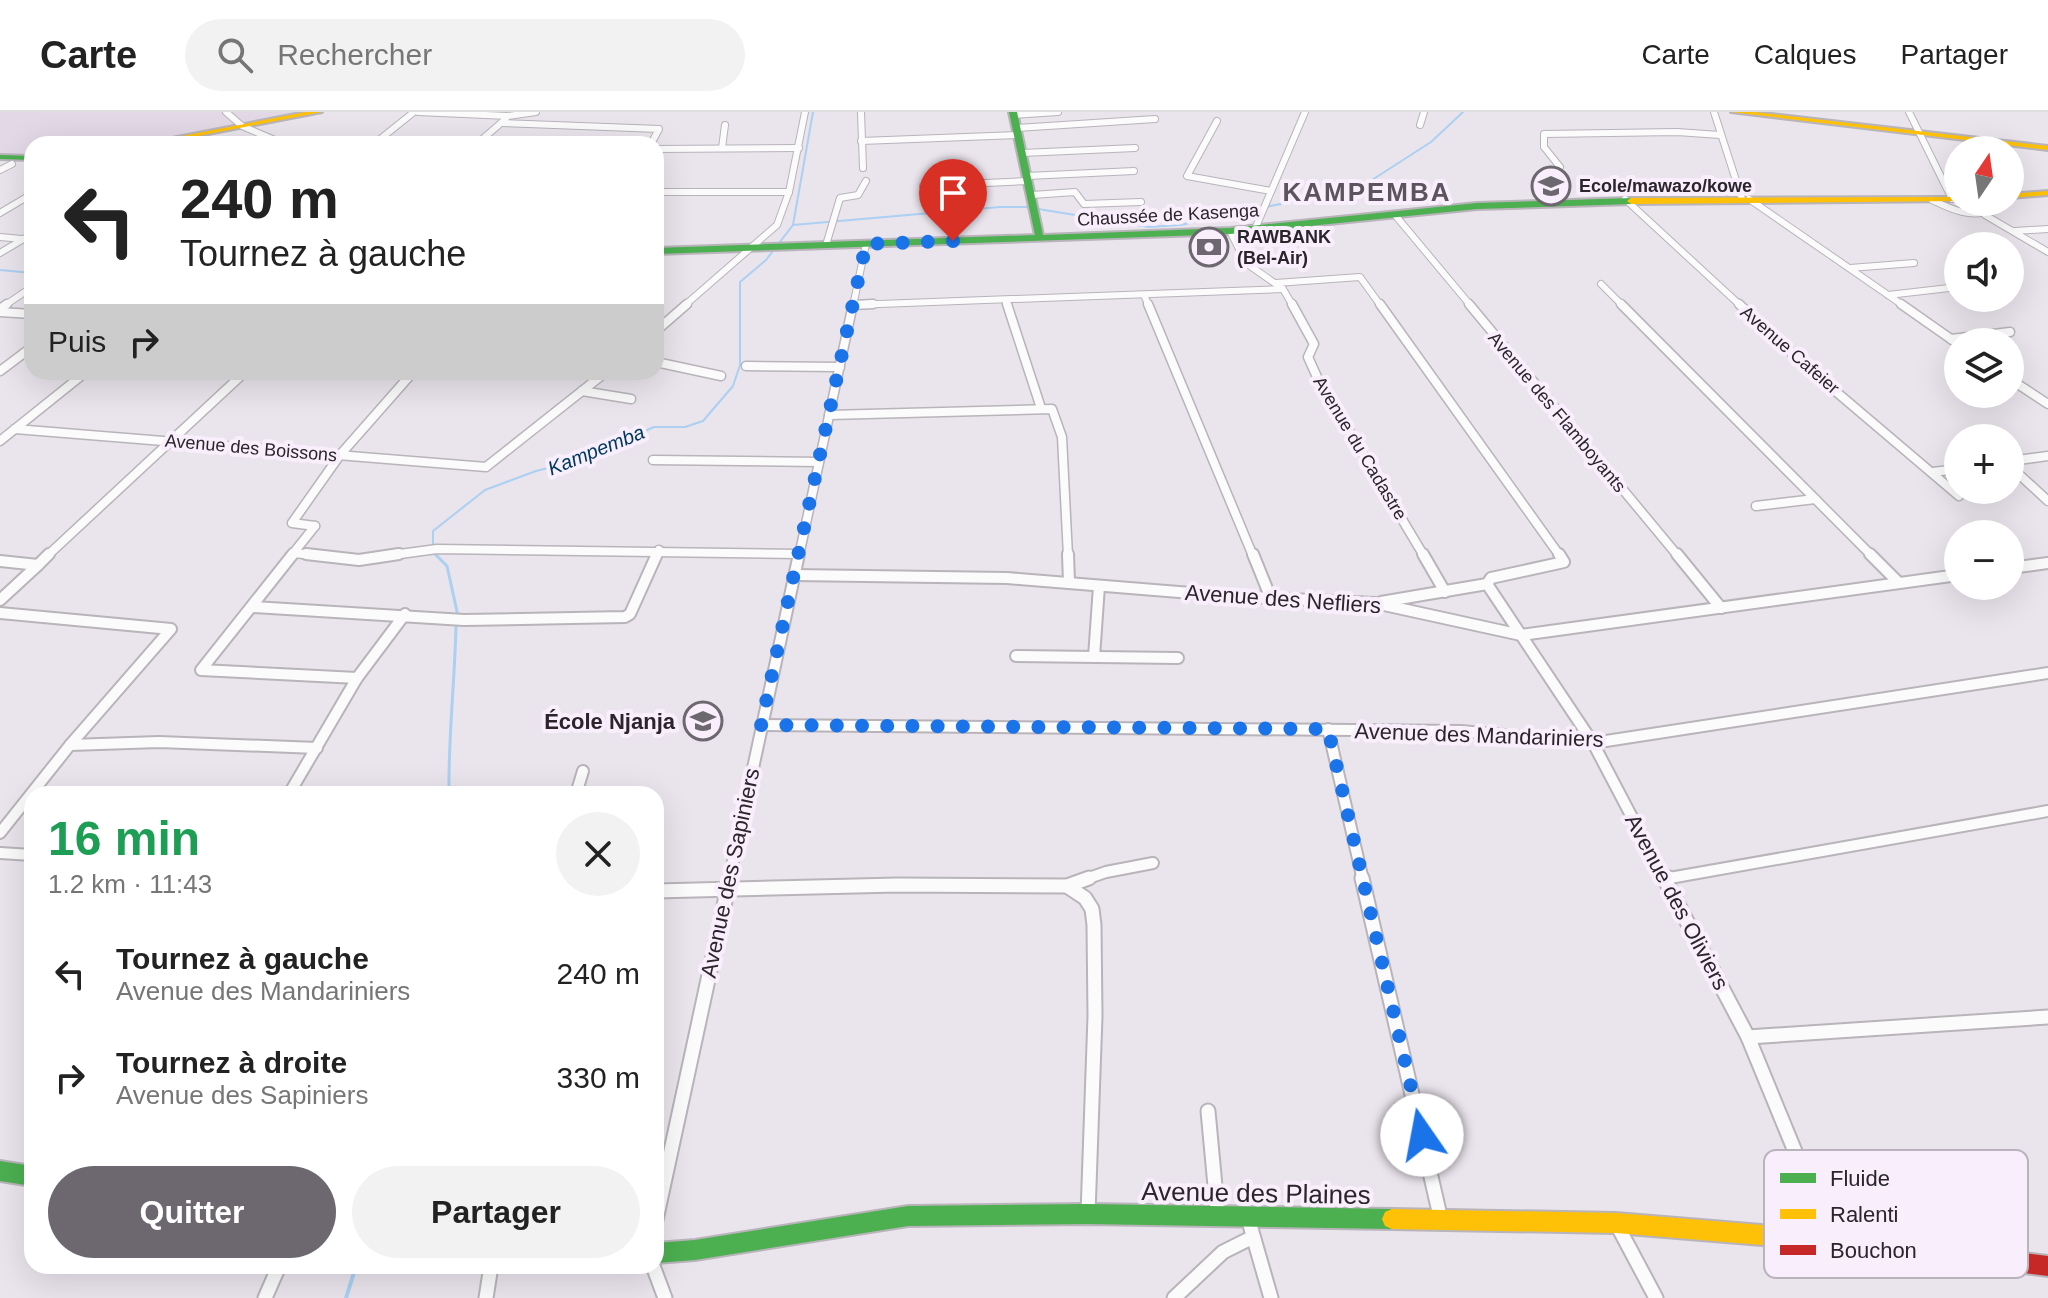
<!DOCTYPE html>
<html lang="fr">
<head>
<meta charset="utf-8">
<style>
	:root { --surface:#fff; --page:#f2f2f2; --text:#222; --muted:#767676; --line:#e0e0e0; --accent:#6d686f }
	body { margin:0; font-family:Helvetica,sans-serif; background:var(--page); color:var(--text); height:100vh; display:flex; flex-direction:column; font-size:30px; white-space:nowrap }
	* { box-sizing:border-box; margin:0 }
	p { font-size:26px; color:var(--muted) }
	.icon { flex:none; width:44px; height:44px; fill:none; stroke:currentColor; stroke-width:2; stroke-linecap:round; stroke-linejoin:round }
	.map { position:relative; flex:1; overflow:hidden }
	.details { position:absolute; left:24px; top:674px; width:640px; height:488px; display:flex; flex-direction:column; background:var(--surface); border-radius:24px; box-shadow:0 8px 32px #0002 }
	.details>* { flex:none }
	.hud { position:absolute; left:24px; top:24px; width:640px; height:244px; border-radius:24px; box-shadow:0 8px 32px #0002; background:#fff; color:var(--text); overflow:hidden }
	.needle { width:52px; rotate:13deg }
	.tools { position:absolute; left:1944px; top:24px; display:grid; gap:16px }
	.tools a { display:grid; place-items:center; width:80px; height:80px; border-radius:50%; background:var(--surface); box-shadow:0 8px 32px #0002; font-size:40px }
	.pin { position:absolute; display:grid; place-items:center; width:68px; height:68px; color:#fff; margin:-82px -34px; border-radius:50% 50% 50% 0; rotate:-45deg; box-shadow:0 0 8px #0007 }
	.pin .icon { rotate:45deg }
	.me { position:absolute; width:88px; margin:-44px; rotate:348deg; stroke-linejoin:round; filter:drop-shadow(0 0 6px #0008) }
	.turn { display:flex; align-items:center; gap:28px; height:168px; padding:0 24px; font-size:36px }
	.turn .icon { width:104px; height:104px; stroke-width:2.5 }
	.turn b { display:block; font-size:56px; line-height:68px }
	.then { display:flex; align-items:center; height:76px; padding:0 24px; background:#0003; gap:16px; font-size:30px }
	.round { display:grid; place-items:center; flex:none; width:84px; height:84px; border-radius:42px; background:var(--page) }
	.headline { display:flex; align-items:center; justify-content:space-between; height:136px; padding:0 24px }
	h1 { font-size:48px; font-weight:600; line-height:60px; color:#1e9e55 }
	.button { display:flex; gap:16px; margin-top:auto; padding:16px 24px }
	.button a { flex:1; height:92px; border-radius:48px; background:var(--accent); color:#fff; font-size:32px; font-weight:600; line-height:92px; text-align:center }
	.button a+a { background:var(--page); color:var(--text) }
	ul { padding:0; list-style:none }
	li { display:flex; align-items:center; gap:24px; height:104px; padding:0 24px }
	li div { flex:1 }
	li b { display:block; font-size:30px }
	li em { font-style:normal }
	header { display:flex; align-items:center; gap:48px; box-sizing:border-box; height:112px; padding:0 40px; background:var(--surface); border-bottom:2px solid var(--line) }
	header strong { font-size:38px }
	nav { display:flex; gap:44px; margin-inline-start:auto; font-size:28px }
	.search { width:560px; height:72px; background:var(--page); display:flex; align-items:center; gap:20px; box-sizing:border-box; padding:0 28px; border-radius:44px; color:var(--muted); font-size:30px }
	.map>svg:first-child { display:block }
	.built { fill:#e3d8e6 }
	.lines { fill:none; stroke-linecap:round; stroke-linejoin:round }
	.stream-far2 { stroke:#acd0f2; stroke-width:2 }
	.stream-far1 { stroke:#acd0f2; stroke-width:3 }
	.stream { stroke:#acd0f2; stroke-width:4 }
	.street-far3-casing { stroke:#b8b4ba; stroke-width:8 }
	.street-far2-casing { stroke:#b8b4ba; stroke-width:11 }
	.street-far1-casing { stroke:#b8b4ba; stroke-width:14 }
	.street-casing { stroke:#b8b4ba; stroke-width:17 }
	.fast-casing { stroke:#b8b4ba; stroke-width:4 }
	.slow-casing { stroke:#b8b4ba; stroke-width:4 }
	.jam-casing { stroke:#b8b4ba; stroke-width:4 }
	.street-far3 { stroke:#fcfbfc; stroke-width:6 }
	.street-far2 { stroke:#fcfbfc; stroke-width:8 }
	.street-far1 { stroke:#fcfbfc; stroke-width:10 }
	.street { stroke:#fcfbfc; stroke-width:13 }
	.fast { fill:#4caf50; fill-rule:evenodd }
	.slow { fill:#ffc107; fill-rule:evenodd }
	.jam { fill:#c62828; fill-rule:evenodd }
	.route { stroke:#1a73e8; stroke-width:14; stroke-dasharray:0 25.2 }
	.labels { text-anchor:middle; dominant-baseline:central; stroke-width:8; stroke-linejoin:round; paint-order:stroke }
	.far-poi-label { font-size:18px; font-weight:bold; fill:#29252b; stroke:#f8eefc; text-anchor:start }
	.far-street-label { font-size:18px; fill:#29252b; stroke:#f8eefc }
	.far-water-label { font-size:20px; font-style:italic; fill:#00385b; stroke:#f8eefc }
	.street-label { font-size:22px; fill:#29252b; stroke:#f8eefc }
	.poi-label { font-size:22px; font-weight:bold; fill:#29252b; stroke:#f8eefc; text-anchor:end }
	.far-district-label { font-size:26px; font-weight:bold; letter-spacing:2px; fill:#5c535f; stroke:#f8eefc }
	.near-street-label { font-size:26px; fill:#29252b; stroke:#f8eefc }
	.key { fill:#f8eefc; stroke:#bab2bd; stroke-width:2 }
	.key-label { font-size:22px; fill:#29252b }
</style>
</head>
<body>
<header>
<strong>Carte</strong>
<div class="search"><svg class="icon" aria-label="search" viewBox="0 0 24 24"><circle cx="10" cy="10" r="6"/><path d="M15 15l6 6"/></svg>Rechercher</div>
<nav><a>Carte</a><a>Calques</a><a>Partager</a></nav>
</header>
<div class="map">
<svg width="2048" height="1186" viewBox="0 0 2048 1186">
	<rect width="100%" height="100%" fill="#eae4ec"/>
	<polygon class="built" points="0,0 314,0 141,32 32,32 32,43 0,42"/>
	<g class="lines">
		<g class="stream-far2">
			<polyline points="793,113 1000,95 1026,95 1149,115 1180,113 1361,75 1431,30 1463,0"/>
			<polyline points="0,158 32,161"/>
			<polyline points="437,444 433,440 433,419 485,378 536,359 580,348 654,315 685,315 703,309 733,274 740,253 740,170 766,148 793,113 813,0"/>
		</g>
		<g class="stream-far1">
			<polyline points="435,442 447,454 458,504"/>
			<path d="M 449,682 C 448,625 455,569 456,512"/>
		</g>
		<polyline class="stream" points="346,1186 356,1154"/>
		<g class="street-far3-casing">
			<g id="street-far3">
				<polyline points="226,0 242,14 284,32"/>
				<polyline points="418,0 508,4 536,0"/>
				<polyline points="861,0 863,56"/>
				<polyline points="1714,0 1742,87"/>
				<polyline points="1909,0 1952,87"/>
				<polyline points="1013,3 1058,0"/>
				<polyline points="508,4 501,11 659,17 651,32"/>
				<polyline points="1217,9 1187,64 1271,79"/>
				<polyline points="1420,13 1424,0"/>
				<polyline points="1017,16 1155,7"/>
				<polyline points="861,29 1018,23"/>
				<polyline points="376,30 418,32"/>
				<polyline points="479,30 501,11"/>
				<polyline points="374,32 414,0"/>
				<polyline points="722,36 725,13"/>
				<polyline points="656,37 799,36"/>
				<polyline points="1022,41 1135,36"/>
				<polyline points="1560,55 1544,35 1544,22 1677,20 1720,23"/>
				<polyline points="0,58 12,52"/>
				<polyline points="1027,64 1134,59"/>
				<polyline points="923,74 1028,69"/>
				<polyline points="660,80 789,80"/>
				<polyline points="1032,83 1075,80 1084,92 1141,90"/>
				<polyline points="1625,87 1741,194"/>
				<polyline points="1749,87 1904,194"/>
				<path d="M 1932,88 C 1951,97 1971,107 1992,98 L 1987,90"/>
				<polyline points="0,101 32,82"/>
				<polyline points="1395,103 1471,194"/>
				<polyline points="1985,103 2048,140"/>
				<polyline points="1255,117 1305,0"/>
				<polyline points="1230,119 1246,151 1283,177 1293,194"/>
				<polyline points="2015,119 2048,117"/>
				<polyline points="0,125 22,127"/>
				<polyline points="826,133 840,86 858,83 866,69"/>
				<polyline points="0,141 32,122"/>
				<polyline points="1850,156 1914,151"/>
				<polyline points="1276,171 1360,165 1381,194"/>
				<polyline points="1601,172 1623,194"/>
				<polyline points="1144,183 1149,194"/>
				<polyline points="1888,183 1958,175"/>
				<polyline points="1006,189 1008,194"/>
				<polyline points="853,193 1283,177"/>
				<polyline points="4,194 32,175"/>
				<polyline points="684,194 777,113 789,80 805,0"/>
				<polyline points="853,194 866,132"/>
			</g>
		</g>
		<g class="street-far2-casing">
			<g id="street-far2">
				<polyline points="1007,192 1041,296"/>
				<polyline points="1148,192 1253,444"/>
				<polyline points="1292,192 1314,232 1308,245 1317,265 1424,444"/>
				<polyline points="1380,192 1560,444"/>
				<polyline points="1469,192 1678,444"/>
				<polyline points="1621,192 1872,444"/>
				<polyline points="1739,192 1807,255 1959,384"/>
				<polyline points="1901,192 1958,232"/>
				<polyline points="853,193 873,192"/>
				<polyline points="0,197 7,192"/>
				<polyline points="0,200 32,202"/>
				<polyline points="656,219 687,192"/>
				<polyline points="1951,227 2010,220"/>
				<polyline points="656,250 721,264"/>
				<polyline points="746,254 840,255"/>
				<polyline points="0,259 32,235"/>
				<polyline points="2010,267 2048,292"/>
				<polyline points="582,279 631,287"/>
				<polyline points="829,303 1052,297 1062,325 1068,444"/>
				<polyline points="15,317 486,355 606,260"/>
				<polyline points="0,329 86,260"/>
				<polyline points="653,348 819,350"/>
				<polyline points="2010,349 2048,344"/>
				<polyline points="2010,354 2048,389"/>
				<polyline points="1933,360 1958,357"/>
				<polyline points="1756,394 1815,387"/>
				<polyline points="315,414 292,411 340,343 413,260"/>
				<polyline points="293,441 325,444"/>
				<polyline points="47,444 245,260"/>
				<polyline points="291,444 315,414"/>
				<polyline points="385,444 437,437 799,442"/>
				<polyline points="656,444 659,438"/>
				<polyline points="799,444 853,192"/>
			</g>
		</g>
		<g class="street-far1-casing">
			<g id="street-far1">
				<polyline points="293,442 201,558 357,566"/>
				<polyline points="306,442 359,448 399,442"/>
				<polyline points="1068,442 1069,471"/>
				<polyline points="1253,442 1270,484"/>
				<polyline points="1423,442 1445,480"/>
				<polyline points="1677,442 1721,496"/>
				<polyline points="1870,442 1899,471"/>
				<polyline points="0,449 38,453 0,488"/>
				<polyline points="38,453 49,442"/>
				<polyline points="2010,456 2048,451"/>
				<polyline points="794,463 1007,466 1228,484 1375,491 1521,523 1958,463"/>
				<polyline points="1487,472 1593,631 1665,768"/>
				<polyline points="1381,490 1487,472 1491,466 1564,450 1559,442"/>
				<polyline points="253,495 464,508 625,505 630,502 657,442"/>
				<polyline points="0,501 171,517 70,633 0,721"/>
				<polyline points="1016,544 1178,546"/>
				<polyline points="1094,545 1099,474"/>
				<polyline points="761,613 1461,619 1593,631 2048,561"/>
				<polyline points="1328,617 1363,768"/>
				<polyline points="70,633 159,630 317,636"/>
				<polyline points="289,682 357,566 405,502"/>
				<polyline points="576,682 583,659"/>
				<polyline points="0,741 32,743"/>
				<polyline points="1664,767 2048,699"/>
				<polyline points="729,768 799,442"/>
				<polyline points="1083,768 1106,760 1153,751"/>
			</g>
		</g>
		<g class="street-casing">
			<g id="street">
				<polyline points="1362,766 1441,1108"/>
				<polyline points="1664,766 1748,925 1831,1127"/>
				<polyline points="1664,767 1669,766"/>
				<polyline points="1067,774 1085,786 1092,797 1094,813 1095,904 1088,1102"/>
				<polyline points="656,779 897,773 1067,774 1089,766"/>
				<polyline points="1748,925 2048,905"/>
				<polyline points="1208,999 1218,1106"/>
				<polyline points="1248,1106 1271,1186"/>
				<polyline points="656,1108 730,766"/>
				<polyline points="1616,1111 1656,1186"/>
				<polyline points="653,1154 665,1186"/>
				<polyline points="265,1186 279,1154"/>
				<polyline points="486,1186 491,1154"/>
				<polyline points="1174,1186 1223,1140 1253,1125"/>
			</g>
		</g>
		<g class="fast-casing">
			<g id="fast">
				<polygon points="1009,0 1017,0 1043,123 1230,116 1477,91 1631,86 1635,89 1631,92 1477,97 1230,122 656,142 656,136 1035,123"/>
				<polygon points="0,43 32,44 32,48 0,47"/>
				<polygon points="0,1049 32,1054 32,1074 0,1069"/>
				<polygon points="1088,1092 1392,1097 1399,1100 1402,1107 1399,1114 1392,1117 1088,1112 908,1114 695,1148 656,1151 656,1131 695,1128 908,1094"/>
			</g>
		</g>
		<g class="slow-casing">
			<g id="slow">
				<polygon points="306,0 322,0 157,32 141,32"/>
				<polygon points="1731,0 1754,0 2048,34 2048,38"/>
				<polygon points="2048,79 2048,83 2010,86 2010,82"/>
				<polygon points="1958,85 1958,89 1631,92 1627,89 1631,86"/>
				<polygon points="1392,1097 1616,1101 1873,1122 1880,1125 1883,1132 1880,1139 1873,1142 1616,1121 1392,1117 1385,1114 1382,1107 1385,1100"/>
			</g>
		</g>
		<g class="jam-casing">
			<polygon id="jam" points="1873,1122 2048,1144 2048,1164 1873,1142 1866,1139 1863,1132 1866,1125"/>
		</g>
		<use href="#street-far3" class="street-far3"/>
		<use href="#street-far2" class="street-far2"/>
		<use href="#street-far1" class="street-far1"/>
		<use href="#street" class="street"/>
		<use href="#fast" class="fast"/>
		<use href="#slow" class="slow"/>
		<use href="#jam" class="jam"/>
	</g>
	<g class="lines">
		<polyline class="route" points="953,129 866,132 761,613 1328,617 1422,1023"/>
	</g>
	<defs>
		<g id="school-ring" transform="scale(2)"><circle r="9.5" fill="#f8eefc" stroke="#6d686f" stroke-width="1.5"/><path d="M0-5L7-2L0 1L-7-2ZM-4 1L0 2.5L4 1V4Q0 6-4 4Z" fill="#6d686f"/></g>
		<g id="bank-ring" transform="scale(2)"><circle r="9.5" fill="#f8eefc" stroke="#6d686f" stroke-width="1.5"/><path d="M-6-4H6V4H-6ZM0-2.3a2.3 2.3 0 1 0 0 4.6a2.3 2.3 0 1 0 0-4.6Z" fill="#6d686f"/></g>
	</defs>
	<g fill-rule="evenodd">
		<use href="#school-ring" x="1551" y="74"/>
		<use href="#bank-ring" x="1209" y="135"/>
		<use href="#school-ring" x="703" y="609"/>
	</g>
	<g class="labels">
		<g class="far-poi-label">
			<text x="1579" y="74">Ecole/mawazo/kowe</text>
			<text x="1237" y="125">RAWBANK<tspan x="1237" dy="21">(Bel-Air)</tspan></text>
		</g>
		<g class="far-street-label">
			<text transform="translate(1168 103) rotate(-3)">Chaussée de Kasenga</text>
			<text transform="translate(1790 238) rotate(41)">Avenue Cafeier</text>
			<text transform="translate(1557 300) rotate(50)">Avenue des Flamboyants</text>
			<text transform="translate(251 336) rotate(5)">Avenue des Boissons</text>
			<text transform="translate(1360 336) rotate(59)">Avenue du Cadastre</text>
		</g>
		<g class="far-water-label">
			<text transform="translate(596 338) rotate(-22)">Kampemba</text>
		</g>
		<g class="street-label">
			<text transform="translate(1283 487) rotate(4)">Avenue des Nefliers</text>
			<text transform="translate(1479 623) rotate(2)">Avenue des Mandariniers</text>
			<text transform="translate(730 761) rotate(-78)">Avenue des Sapiniers</text>
			<text transform="translate(1677 790) rotate(62)">Avenue des Oliviers</text>
		</g>
		<g class="poi-label">
			<text x="675" y="609">École Njanja</text>
		</g>
		<g class="far-district-label">
			<text x="1367" y="80">KAMPEMBA</text>
		</g>
		<g class="near-street-label">
			<text transform="translate(1256 1081) rotate(1)">Avenue des Plaines</text>
		</g>
	</g>
	<rect x="1764" y="1038" width="264" height="128" rx="12" class="key"/>
	<rect x="1780" y="1061" width="36" height="10" fill="#4caf50"/>
	<rect x="1780" y="1097" width="36" height="10" fill="#ffc107"/>
	<rect x="1780" y="1133" width="36" height="10" fill="#c62828"/>
	<g class="key-label">
		<text x="1830" y="1074">Fluide</text>
		<text x="1830" y="1110">Ralenti</text>
		<text x="1830" y="1146">Bouchon</text>
	</g>
</svg>
<div class="tools">
<a><svg class="needle" viewBox="-14 -14 28 28"><path d="M0-13l5 13h-10z" fill="#e53935"/><path d="M0 13l5-13h-10z" fill="#767676"/></svg></a>
<a><svg class="icon" aria-label="sound" viewBox="0 0 24 24"><path d="M4 9h4l5-4v14l-5-4H4zM17 9q2 3 0 6"/></svg></a>
<a><svg class="icon" aria-label="layers" viewBox="0 0 24 24"><path d="M12 4l9 5-9 5-9-5zM3 14l9 5 9-5"/></svg></a>
<a>+</a>
<a>−</a>
</div>
<div class="pin" style="left:953px;top:129px;background:#d93025"><svg class="icon" aria-label="arrive" viewBox="0 0 24 24"><path d="M6 21V4h12l-3 4 3 4H6"/></svg></div>
<svg class="me" style="left:1422px;top:1023px" viewBox="-20 -20 40 40"><circle r="19" fill="#fff"/><path d="M0-13L10 11 0 6-10 11z" fill="#1a73e8"/></svg>
<div class="hud">
<div class="turn"><svg class="icon" aria-label="left" viewBox="0 0 24 24"><path d="M17 20v-9H6M10 6l-5 5 5 5"/></svg><div><b>240 m</b>Tournez à gauche</div></div>
<div class="then">Puis<svg class="icon" aria-label="right" viewBox="0 0 24 24"><path d="M7 20v-9h11M14 6l5 5-5 5"/></svg></div>
</div>
<section class="details">
<div class="headline"><div><h1>16 min</h1><p>1.2 km · 11:43</p></div><a class="round"><svg class="icon" aria-label="close" viewBox="0 0 24 24"><path d="M6 6l12 12M18 6L6 18"/></svg></a></div>
<ul>
<li><svg class="icon" aria-label="left" viewBox="0 0 24 24"><path d="M17 20v-9H6M10 6l-5 5 5 5"/></svg><div><b>Tournez à gauche</b><p>Avenue des Mandariniers</p></div><em>240 m</em></li>
<li><svg class="icon" aria-label="right" viewBox="0 0 24 24"><path d="M7 20v-9h11M14 6l5 5-5 5"/></svg><div><b>Tournez à droite</b><p>Avenue des Sapiniers</p></div><em>330 m</em></li>
</ul>
<div class="button"><a>Quitter</a><a>Partager</a></div>
</section>
</div>
</body>
</html>
